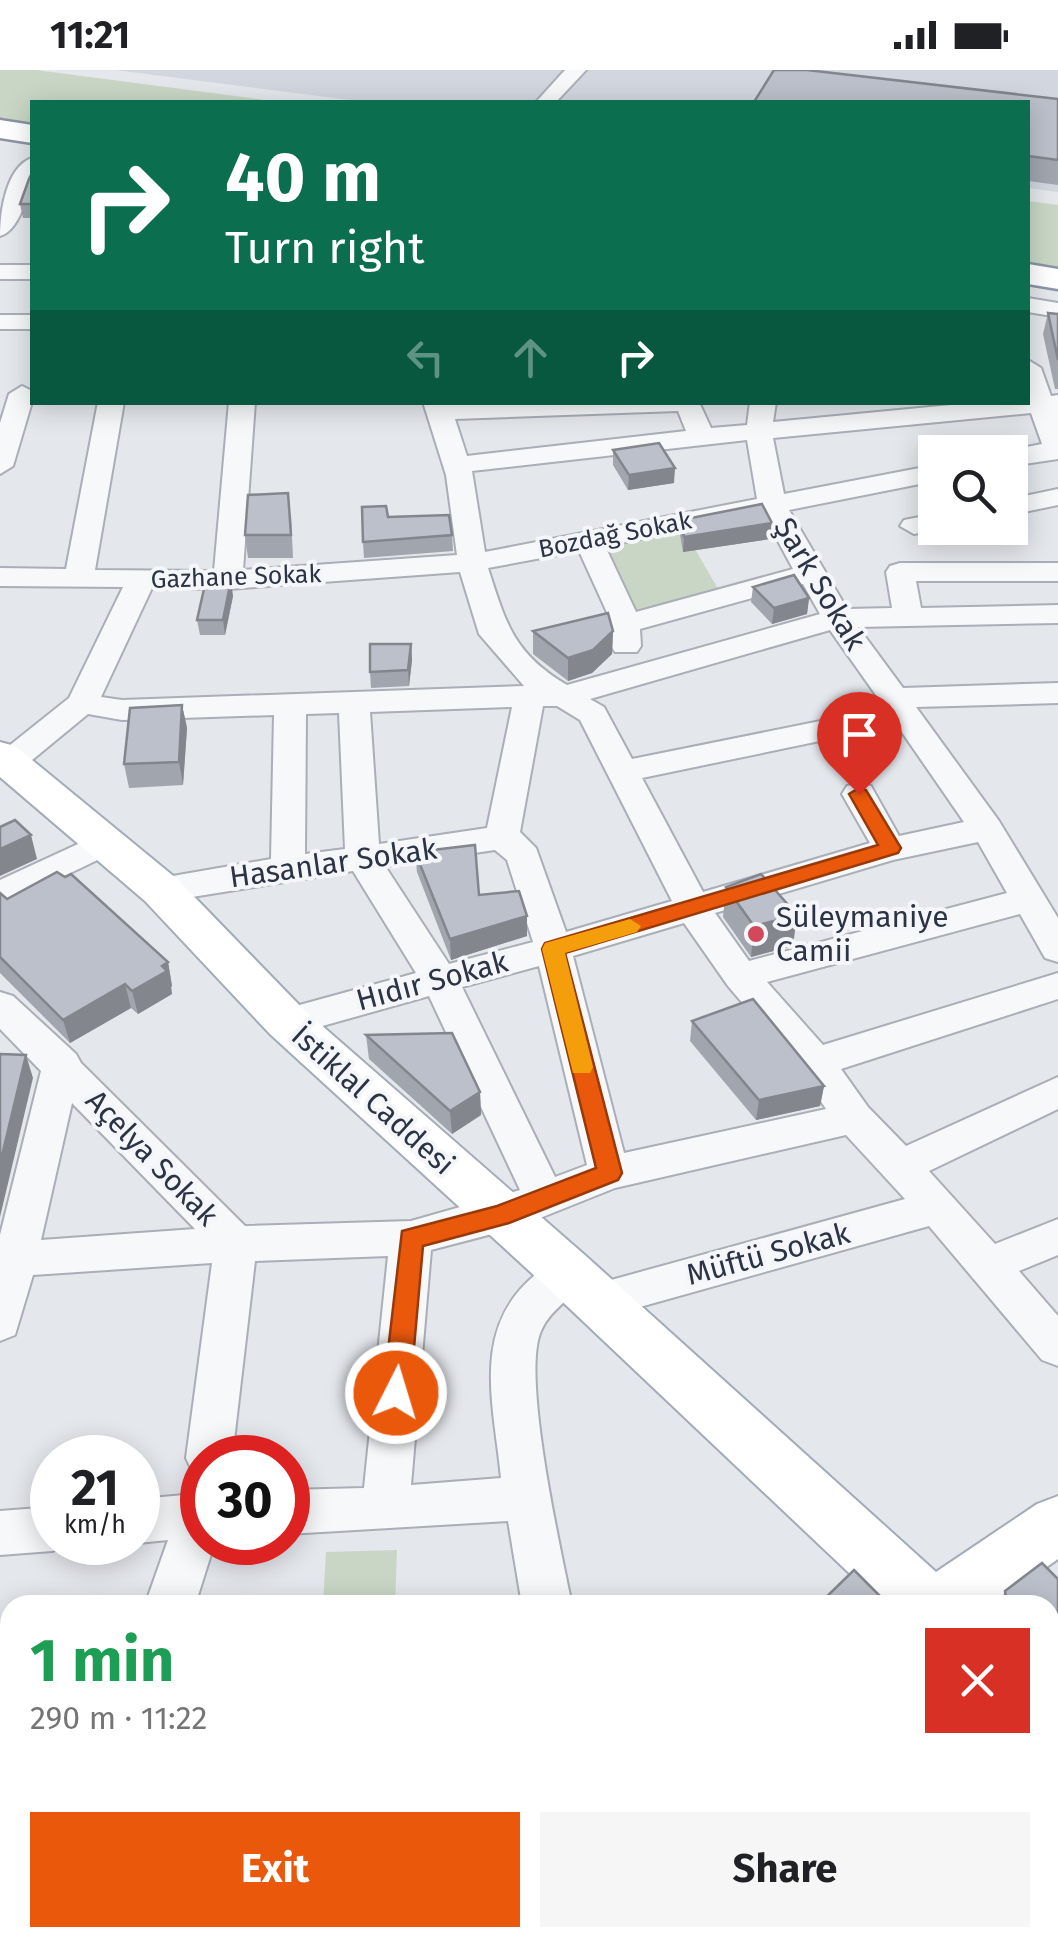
<!DOCTYPE html>
<html lang="en">
<head>
<meta charset="utf-8">
<style>
	:root { --surface:#fff; --page:#f6f6f6; --text:#202124; --muted:#757577; --accent:#ea580c }
	body { margin:0; font-family:"Fira Sans",sans-serif; background:var(--page); color:var(--text); height:100vh; display:flex; flex-direction:column; font-size:38px; white-space:nowrap }
	* { box-sizing:border-box; margin:0 }
	p { font-size:32px; color:var(--muted) }
	.icon { flex:none; width:55px; height:55px; fill:none; stroke:currentColor; stroke-width:2; stroke-linecap:round; stroke-linejoin:round }
	.map { position:relative; flex:1; overflow:hidden }
	.side { position:absolute; left:0px; top:1525px; width:1060px; height:352px; display:flex; flex-direction:column; background:var(--surface); border-radius:30px 30px 0 0; box-shadow:0 5px 25px #0003 }
	.side>* { flex:none }
	.guide { position:absolute; left:30px; top:30px; width:1000px; height:305px; border-radius:0px; box-shadow:0 5px 25px #0003; background:#0b6e4f; color:#fff; overflow:hidden }
	.fabs { position:absolute; left:918px; top:365px; display:grid; gap:20px }
	.fabs a { display:grid; place-items:center; width:110px; height:110px; border-radius:0px; background:var(--surface); box-shadow:0 5px 25px #0003; font-size:50px }
	.speed { position:absolute; left:30px; top:1365px; display:flex; gap:20px; font-size:50px; font-weight:700; text-align:center }
	.speed>* { display:grid; place-content:center; width:130px; height:130px; border-radius:50%; background:var(--surface); box-shadow:0 5px 25px #0003; line-height:1 }
	.speed small { font-size:25px; font-weight:400 }
	.speed .limit { border:15px solid #d22; background:#fff; color:#111 }
	.pin { position:absolute; display:grid; place-items:center; width:85px; height:85px; color:#fff; margin:-102px -42px; border-radius:50% 50% 50% 0; rotate:-45deg; box-shadow:0 0 10px #0007 }
	.pin .icon { rotate:45deg }
	.me { position:absolute; width:110px; margin:-55px; rotate:5deg; stroke-linejoin:round; filter:drop-shadow(0 0 8px #0008) }
	.turn { display:flex; align-items:center; gap:35px; height:210px; padding:0 30px; font-size:45px }
	.turn .icon { width:130px; height:130px; stroke-width:2.5 }
	.turn b { display:block; font-size:70px; line-height:85px }
	.lanes { display:flex; align-items:center; height:95px; padding:0 30px; background:#0003; justify-content:center; gap:50px; direction:ltr }
	.lanes .off { opacity:.35 }
	.round { display:grid; place-items:center; flex:none; width:105px; height:105px; border-radius:0px; background:var(--page) }
	.summary { display:flex; align-items:center; justify-content:space-between; height:170px; padding:0 30px }
	h1 { font-size:60px; font-weight:700; line-height:75px; color:#1e9e55 }
	.action { display:flex; gap:20px; margin-top:auto; padding:20px 30px }
	.action a { flex:1; height:115px; border-radius:0px; background:var(--accent); color:#fff; font-size:40px; font-weight:700; line-height:115px; text-align:center }
	.action a+a { background:var(--page); color:var(--text) }
	.status { display:flex; justify-content:space-between; align-items:center; height:70px; padding:0 50px; background:var(--surface); direction:ltr }
	.status svg { height:28px; fill:currentColor }
	.map>svg:first-child { display:block }
	.built { fill:#d2d6de }
	.green { fill:#c9d6c5 }
	.lines { fill:none; stroke-linecap:round; stroke-linejoin:round }
	.minor-casing { stroke:#a9aeb7; stroke-width:4 }
	.major-casing { stroke:#a3abb8; stroke-width:4 }
	.highway-casing { stroke:#8b94a3; stroke-width:5 }
	.minor { fill:#f7f8fa; fill-rule:evenodd }
	.major { fill:#fff; fill-rule:evenodd }
	.highway { fill:#fff; fill-rule:evenodd }
	.wall { fill:#a1a5ae }
	.shaded-wall { fill:#83868d }
	.building { fill:#bbc0ca; stroke:#83868d; stroke-width:2.5 }
	.route { fill:#ea580c; stroke:#983908; stroke-width:2.5 }
	.slow { fill:#f59e0b }
	.poi-dot { fill:#d1495b; stroke:#f4f6f9; stroke-width:4 }
	.labels { text-anchor:middle; dominant-baseline:central; stroke-width:8; stroke-linejoin:round; paint-order:stroke }
	.far-street-label { font-size:25px; fill:#2b3445; stroke:#f4f6f9 }
	.street-label { font-size:30px; fill:#2b3445; stroke:#f4f6f9 }
	.poi-label { font-size:30px; fill:#2b3445; stroke:#f4f6f9; text-anchor:start }
</style>
</head>
<body>
<div class="status"><b>11:21</b><svg viewBox="0 0 49 12"><path d="M0 12V9h3v3zM5 12V6h3v6zM10 12V3h3v9zM15 12V0h3v12zM26 1h20v11H26zM47 4h2v5h-2z"/></svg></div>
<div class="map">
<svg width="1058" height="1876" viewBox="0 0 1058 1876">
	<rect width="100%" height="100%" fill="#e4e7ec"/>
	<polygon class="built" points="115,0 1058,0 1058,122 1028,118 1028,32 366,32"/>
	<g class="green">
		<polygon points="0,0 36,0 280,32 32,32 32,55 0,51"/>
		<polygon points="1028,131 1058,135 1058,199 1028,195"/>
		<polygon points="684,460 721,524 637,547 606,481 617,471"/>
		<polygon points="397,1480 395,1535 323,1535 326,1482"/>
	</g>
	<g class="lines">
		<g class="minor-casing">
			<g id="minor">
				<polygon points="565,0 586,0 556,32 536,32"/>
				<path d="M 32,88 C 33,108 23,160 0,166 C 0,142 6,97 32,88 Z"/>
				<rect x="0" y="195" width="32" height="14"/>
				<polygon points="1028,228 1058,233 1058,247 1028,242"/>
				<rect x="0" y="245" width="32" height="14"/>
				<path d="M 1028,290 L 1041,298 L 1051,326 L 1058,325 L 1058,389 L 1010,396 L 1010,382 L 1000,382 L 1042,374 L 1031,343 L 773,368 L 784,424 L 935,395 L 935,411 L 789,440 L 847,539 L 892,538 L 886,502 L 890,496 L 900,493 L 1058,493 L 1058,511 L 916,511 L 921,538 L 1058,535 L 1058,553 L 858,557 L 903,618 L 1058,613 L 1058,633 L 916,637 L 999,751 L 1058,848 L 1058,892 L 1045,888 L 1020,844 L 767,912 L 823,975 L 1058,903 L 1058,929 L 841,999 L 868,1037 L 906,1076 L 1058,1007 L 1058,1039 L 929,1101 L 995,1174 L 1058,1149 L 1058,1185 L 1019,1201 L 1058,1246 L 1058,1296 L 1042,1290 L 929,1156 L 597,1249 L 582,1244 L 575,1231 L 582,1218 L 905,1129 L 846,1065 L 615,1118 L 515,1158 L 431,1180 L 411,1415 L 501,1408 C 494,1335 470,1259 535,1205 C 552,1191 562,1183 583,1190 L 589,1203 C 578,1226 551,1237 541,1261 C 521,1305 561,1481 572,1535 L 522,1535 L 508,1451 L 288,1464 L 288,1420 L 364,1418 L 388,1186 L 255,1191 L 232,1388 L 202,1388 L 202,1406 L 193,1403 L 186,1388 L 212,1193 L 33,1205 L 15,1265 L 0,1271 L 0,1165 L 41,1001 L 0,959 L 0,922 L 13,926 L 76,984 L 81,993 L 245,1156 L 411,1151 L 520,1120 L 429,926 L 287,966 L 274,962 L 268,952 L 274,942 L 416,903 L 353,801 L 161,832 L 149,829 L 143,820 L 149,811 L 161,808 L 271,789 L 274,645 L 122,650 L 88,644 L 20,700 L 0,701 L 0,683 L 69,628 L 123,517 L 0,516 L 0,498 L 66,499 L 98,332 L 124,332 L 95,500 L 214,501 L 229,332 L 255,332 L 243,500 L 457,485 L 446,405 L 423,332 L 699,332 L 711,358 L 747,355 L 750,332 L 776,332 L 773,352 L 982,332 L 1028,332 ZM 678,341 L 686,361 L 467,386 L 455,349 ZM 747,370 L 757,429 L 485,482 L 472,401 ZM 764,445 L 793,499 L 636,542 L 605,476 ZM 579,481 L 610,549 L 611,576 L 615,582 L 637,582 L 641,576 L 640,559 L 803,514 L 820,544 L 567,615 C 514,584 506,554 488,498 ZM 460,502 L 479,564 L 524,616 L 122,630 L 101,627 L 152,518 L 228,519 ZM 830,560 L 885,638 L 632,689 L 604,637 L 590,629 ZM 543,636 L 557,636 L 580,650 L 672,831 L 566,862 L 536,778 L 520,762 ZM 512,637 L 487,758 L 379,774 L 370,642 ZM 339,643 L 345,779 L 305,784 L 306,644 ZM 897,655 L 964,752 L 899,766 L 871,716 L 859,713 L 847,716 L 842,724 L 870,773 L 703,822 L 642,708 ZM 978,772 L 1007,823 L 749,891 L 715,843 L 893,790 ZM 495,780 L 507,790 L 533,872 L 449,894 L 385,796 ZM 684,853 L 728,916 L 802,1003 L 826,1039 L 624,1083 L 573,886 ZM 539,896 L 587,1095 L 555,1107 L 462,917 ZM 72,1033 L 195,1159 L 41,1170 Z"/>
				<polygon points="22,316 32,321 32,332 13,396 0,404 0,353 9,324"/>
				<polygon points="1058,419 1058,435 1010,445 1010,429"/>
				<polygon points="935,444 935,458 945,458 914,464 900,456 904,450"/>
				<polygon points="104,762 116,765 121,773 116,781 0,837 0,810"/>
				<polygon points="202,1418 202,1472 215,1472 195,1535 145,1535 168,1470 138,1473 137,1472 138,1429 185,1425"/>
				<polygon points="52,1437 52,1472 69,1475 52,1481 0,1485 0,1441"/>
				<rect x="550" y="1868" width="56" height="8"/>
			</g>
		</g>
		<g class="major-casing">
			<g id="major">
				<polygon points="0,672 15,676 177,809 304,940 587,1187 936,1502 1037,1434 1058,1426 1058,1489 993,1535 883,1535 549,1219 270,964 145,831 0,707"/>
				<polygon points="1050,1615 1058,1619 1058,1689 1050,1685"/>
				<polygon points="10,1847 10,1868 147,1868 144,1876 0,1876 0,1853"/>
			</g>
		</g>
		<g class="highway-casing">
			<g id="highway">
				<polygon points="0,50 32,55 32,73 0,68"/>
				<polygon points="1028,194 1058,199 1058,219 1028,214"/>
			</g>
		</g>
		<use href="#minor" class="minor"/>
		<use href="#major" class="major"/>
		<use href="#highway" class="highway"/>
	</g>
	<g class="wall">
		<polygon points="1058,29 1058,115 1028,111 1028,32"/>
		<polygon points="32,103 32,148 23,148 20,134"/>
		<polygon points="1048,243 1058,244 1058,319 1055,319 1043,264"/>
		<polygon points="613,380 674,413 628,420 613,395"/>
		<polygon points="291,445 293,488 248,488 245,465"/>
		<polygon points="388,447 452,465 453,481 364,488 363,472"/>
		<polygon points="681,450 770,469 683,482 680,465"/>
		<polygon points="753,517 809,528 807,544 772,554 751,532"/>
		<polygon points="233,526 225,565 200,565 197,550"/>
		<polygon points="533,561 613,561 612,584 592,603 568,611 533,584"/>
		<polygon points="411,574 412,590 409,616 371,618 370,602"/>
		<polygon points="182,635 187,658 183,715 129,718 124,694"/>
		<polygon points="415,782 479,825 527,866 451,890 417,802"/>
		<polygon points="726,817 793,876 751,887 723,847"/>
		<polygon points="0,823 7,829 168,892 172,916 171,917 172,924 138,944 131,938 70,973 0,903"/>
		<polygon points="692,951 824,1016 820,1036 756,1050 690,971"/>
		<polygon points="366,965 480,1022 481,1045 452,1064 369,989"/>
		<polygon points="1058,1509 1058,1615 1052,1613 1050,1617 1050,1535 999,1535 1005,1521"/>
	</g>
	<g class="shaded-wall">
		<polygon points="675,398 674,413 628,420 629,405"/>
		<polygon points="772,453 770,469 683,482 684,467"/>
		<polygon points="231,510 233,526 225,565 223,550"/>
		<polygon points="809,528 807,544 772,554 774,538"/>
		<polygon points="613,561 612,584 592,603 568,611 568,588"/>
		<polygon points="411,574 412,590 409,616 408,600"/>
		<polygon points="182,635 187,658 183,715 179,692"/>
		<polygon points="31,765 37,789 0,806 0,779"/>
		<polygon points="797,845 793,876 751,887 754,856"/>
		<polygon points="527,846 527,866 451,890 450,869"/>
		<polygon points="168,892 172,916 171,917 172,924 138,944 132,921"/>
		<polygon points="125,914 131,938 70,973 63,950"/>
		<polygon points="26,985 33,1008 0,1147 0,1094"/>
		<polygon points="824,1016 820,1036 756,1050 759,1030"/>
		<polygon points="480,1022 481,1045 452,1064 450,1041"/>
	</g>
	<g class="building">
		<polygon points="774,0 807,0 1058,29 1058,90 1028,86 1028,32 754,32"/>
		<polygon points="32,103 32,134 20,134 29,109"/>
		<polygon points="1048,243 1058,244 1058,290"/>
		<polygon points="659,373 675,398 629,405 613,380"/>
		<polygon points="288,423 291,465 245,465 248,425"/>
		<polygon points="762,434 772,453 684,467 681,450"/>
		<polygon points="386,436 388,447 449,445 452,465 363,472 362,437"/>
		<polygon points="794,505 809,528 774,538 753,517"/>
		<polygon points="206,510 231,510 223,550 197,550"/>
		<polygon points="608,543 613,561 593,580 568,588 533,561"/>
		<polygon points="370,574 411,574 408,600 370,602"/>
		<polygon points="182,635 179,692 124,694 130,638"/>
		<polygon points="15,750 31,765 0,779 0,757"/>
		<polygon points="475,775 479,825 519,821 527,846 450,869 415,782"/>
		<polygon points="57,802 65,807 71,804 168,892 162,896 167,901 132,921 125,914 63,950 0,887 0,823 7,829"/>
		<polygon points="761,804 797,845 754,856 726,817"/>
		<polygon points="753,929 824,1016 759,1030 692,951"/>
		<polygon points="452,963 480,1022 450,1041 366,965"/>
		<polygon points="0,984 26,985 0,1094"/>
		<polygon points="1042,1493 1058,1509 1058,1597 1056,1605 1050,1600 1050,1535 1007,1535 1005,1521"/>
		<polygon points="854,1500 882,1528 879,1535 818,1535"/>
	</g>
	<polygon class="route" points="859,718 866,720 901,778 898,783 565,883 622,1103 618,1110 509,1153 423,1176 410,1323 406,1331 396,1335 387,1331 383,1323 402,1161 497,1136 596,1098 542,879 545,873 878,775 849,724"/>
	<polygon class="slow" points="630,849 641,856 637,862 565,883 593,997 590,1003 573,1003 542,879 545,873"/>
	<circle class="poi-dot" cx="756" cy="864" r="10"/>
	<g class="labels">
		<g class="far-street-label">
			<text transform="translate(615 465) rotate(-11)">Bozdağ Sokak</text>
			<text transform="translate(236 507) rotate(-2)">Gazhane Sokak</text>
		</g>
		<g class="street-label">
			<text transform="translate(820 514) rotate(59)">Şark Sokak</text>
			<text transform="translate(333 793) rotate(-8)">Hasanlar Sokak</text>
			<text transform="translate(432 911) rotate(-15)">Hıdır Sokak</text>
			<text transform="translate(373 1030) rotate(42)">İstiklal Caddesi</text>
			<text transform="translate(152 1088) rotate(46)">Açelya Sokak</text>
			<text transform="translate(768 1184) rotate(-15)">Müftü Sokak</text>
		</g>
		<g class="poi-label">
			<text x="776" y="847">Süleymaniye<tspan x="776" dy="34">Camii</tspan></text>
		</g>
	</g>
</svg>
<div class="fabs">
<a><svg class="icon" aria-label="search" viewBox="0 0 24 24"><circle cx="10" cy="10" r="6"/><path d="M15 15l6 6"/></svg></a>
</div>
<div class="speed"><div>21<small>km/h</small></div><div class="limit">30</div></div>
<div class="pin" style="left:859px;top:724px;background:#d93025"><svg class="icon" aria-label="arrive" viewBox="0 0 24 24"><path d="M6 21V4h12l-3 4 3 4H6"/></svg></div>
<svg class="me" style="left:396px;top:1323px" viewBox="-20 -20 40 40"><circle r="17" fill="#ea580c" stroke="#fff" stroke-width="3"/><path d="M0-11L8 9 0 5-8 9z" fill="#fff"/></svg>
<div class="guide">
<div class="turn"><svg class="icon" aria-label="right" viewBox="0 0 24 24"><path d="M7 20v-9h11M14 6l5 5-5 5"/></svg><div><b>40 m</b>Turn right</div></div>
<div class="lanes"><svg class="icon off" aria-label="left" viewBox="0 0 24 24"><path d="M17 20v-9H6M10 6l-5 5 5 5"/></svg><svg class="icon off" aria-label="ahead" viewBox="0 0 24 24"><path d="M12 20V5M6 11l6-6 6 6"/></svg><svg class="icon" aria-label="right" viewBox="0 0 24 24"><path d="M7 20v-9h11M14 6l5 5-5 5"/></svg></div>
</div>
<section class="side">
<div class="summary"><div><h1>1 min</h1><p>290 m · 11:22</p></div><a class="round" style="background:#d93025;color:#fff"><svg class="icon" aria-label="close" viewBox="0 0 24 24"><path d="M6 6l12 12M18 6L6 18"/></svg></a></div>
<div class="action"><a>Exit</a><a>Share</a></div>
</section>
</div>
</body>
</html>
